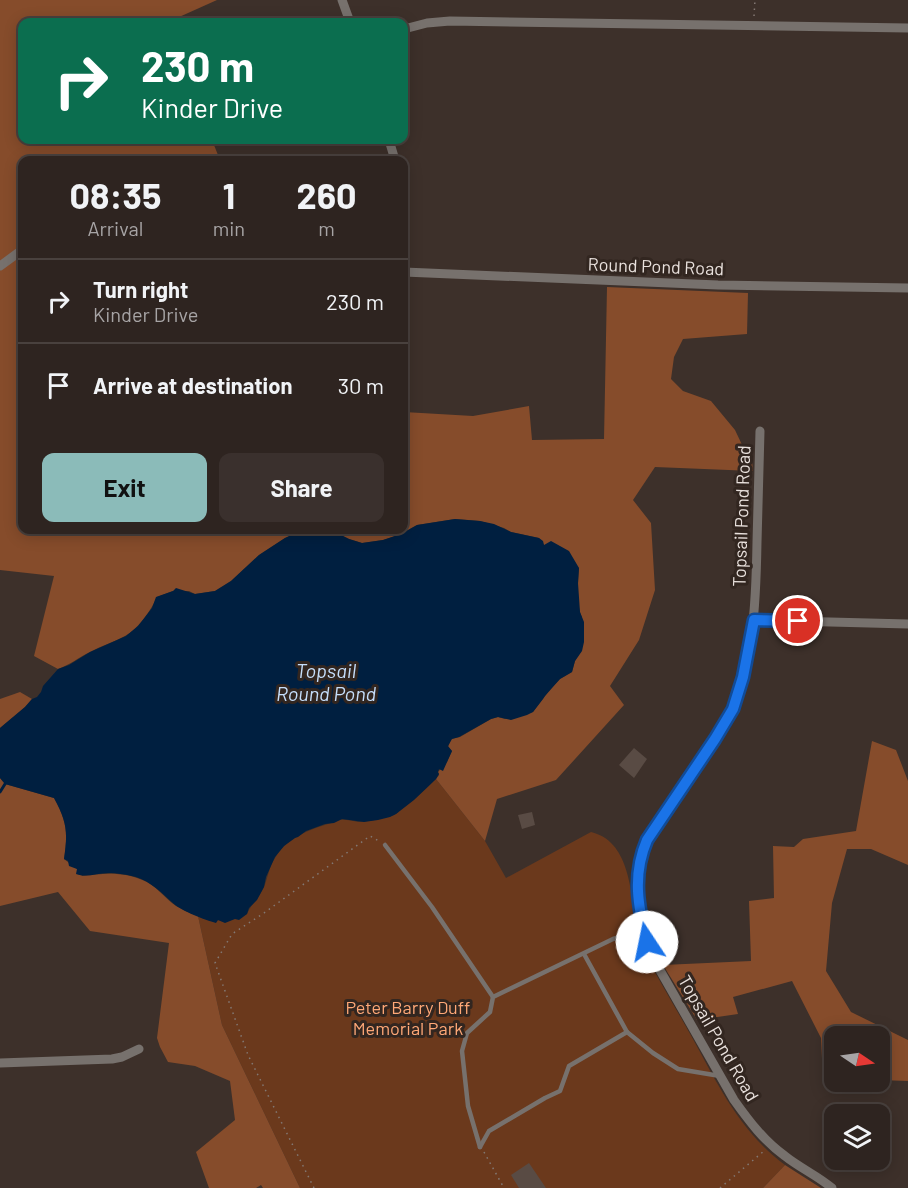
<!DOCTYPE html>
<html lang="en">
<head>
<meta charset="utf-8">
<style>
	:root { --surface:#2e2420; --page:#3a302d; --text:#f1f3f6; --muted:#a7a4a5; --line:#49413e; --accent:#8bbbb9 }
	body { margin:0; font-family:Barlow,sans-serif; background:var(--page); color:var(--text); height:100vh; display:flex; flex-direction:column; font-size:22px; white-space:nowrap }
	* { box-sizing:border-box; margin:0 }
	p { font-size:20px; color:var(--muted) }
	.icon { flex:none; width:33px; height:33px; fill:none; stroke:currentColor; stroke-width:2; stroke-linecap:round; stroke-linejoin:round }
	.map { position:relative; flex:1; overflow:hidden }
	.details { position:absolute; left:18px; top:156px; width:390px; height:378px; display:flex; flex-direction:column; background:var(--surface); border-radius:12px; box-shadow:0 3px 15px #0003,0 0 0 2px var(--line) }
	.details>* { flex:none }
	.top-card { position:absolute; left:18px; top:18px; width:390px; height:126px; border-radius:12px; box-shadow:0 3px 15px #0003,0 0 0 2px var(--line); background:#0b6e4f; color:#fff; overflow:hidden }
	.needle { width:39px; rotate:103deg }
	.buttons { position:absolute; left:824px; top:1026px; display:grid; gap:12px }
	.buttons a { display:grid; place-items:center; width:66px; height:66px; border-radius:12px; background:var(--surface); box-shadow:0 3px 15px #0003,0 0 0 2px var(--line); font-size:30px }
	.pin { position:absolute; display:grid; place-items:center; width:51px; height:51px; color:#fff; margin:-26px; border:3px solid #fff; border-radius:50%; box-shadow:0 2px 6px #0007 }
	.me { position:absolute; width:66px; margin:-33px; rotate:349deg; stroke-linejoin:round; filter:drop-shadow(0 0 4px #0008) }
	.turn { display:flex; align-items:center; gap:21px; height:126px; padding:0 24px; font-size:27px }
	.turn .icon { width:78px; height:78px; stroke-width:2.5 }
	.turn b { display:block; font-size:42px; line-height:51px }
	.eta { display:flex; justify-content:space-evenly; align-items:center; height:102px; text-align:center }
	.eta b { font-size:36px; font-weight:700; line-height:42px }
	.button { display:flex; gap:12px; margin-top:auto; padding:12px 24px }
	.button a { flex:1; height:69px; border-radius:12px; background:var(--accent); color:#111; font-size:24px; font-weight:700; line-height:69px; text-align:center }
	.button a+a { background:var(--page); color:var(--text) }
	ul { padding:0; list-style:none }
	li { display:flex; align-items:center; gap:18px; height:84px; padding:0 24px; border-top:2px solid var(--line) }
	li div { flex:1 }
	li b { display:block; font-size:22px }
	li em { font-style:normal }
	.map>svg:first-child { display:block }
	.green { fill:#6b391c }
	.forest { fill:#864c2b }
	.water { fill:#001f40 }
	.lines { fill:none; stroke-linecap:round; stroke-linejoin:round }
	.stream { stroke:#001f40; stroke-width:3 }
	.building { fill:#594b44 }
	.path { stroke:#837873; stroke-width:1.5; stroke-dasharray:1.5 4.5; stroke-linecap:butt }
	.lane { stroke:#77716d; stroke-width:4.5 }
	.street { stroke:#77716d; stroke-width:9 }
	.route-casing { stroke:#114b97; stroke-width:15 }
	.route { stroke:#1a73e8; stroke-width:10 }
	.labels { text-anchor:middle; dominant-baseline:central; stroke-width:6; stroke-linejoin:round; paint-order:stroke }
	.street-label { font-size:18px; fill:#e9e1dd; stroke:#322620 }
	.park-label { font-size:18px; fill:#ffa877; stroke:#322620 }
	.water-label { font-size:20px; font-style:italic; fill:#c5defb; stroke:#322620 }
</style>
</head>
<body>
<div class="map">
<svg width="908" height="1188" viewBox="0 0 908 1188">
	<rect width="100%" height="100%" fill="#3d302a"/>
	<path class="green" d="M 436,779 L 485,841 L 506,878 L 591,832 C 629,841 630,889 636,920 C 638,932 642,944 646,956 C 660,982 675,1007 689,1032 C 717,1082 738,1130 785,1165 L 763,1188 L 300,1188 L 222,1025 L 198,916 C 205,920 209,918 217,920 C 229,921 236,918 247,914 C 251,904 259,898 264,887 C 268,877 269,867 275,858 C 289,834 316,828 340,820 C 345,819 353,821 358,822 C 367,822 386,818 394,815 C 398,813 398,812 401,809 C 414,800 425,790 436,779 Z"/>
	<g class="forest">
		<path d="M 0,0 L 217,0 L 168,22 L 22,22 L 22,140 L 212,140 L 220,160 L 22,160 L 22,530 L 404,530 L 404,412 L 473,416 L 529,406 L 532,440 L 604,439 L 607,287 L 748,293 L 747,334 L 683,339 L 674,357 L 671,379 L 683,391 L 711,401 L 735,430 L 744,449 L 750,456 L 752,462 L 753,471 L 655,467 L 633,500 L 651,523 L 655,590 L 639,640 L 610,686 L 624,705 L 556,780 L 497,799 L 485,841 L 436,779 L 439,775 L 438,772 L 447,762 L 452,751 L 448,747 L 451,739 L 460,737 L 491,719 L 498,717 L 505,719 L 533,712 L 551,688 L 560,679 L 572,672 L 575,661 L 582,650 L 582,617 C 576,606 578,581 579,568 L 544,545 L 539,538 L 511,532 L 504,528 L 480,521 L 455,519 L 417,525 L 401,534 L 383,540 L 362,543 L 349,539 L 333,531 L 316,530 L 298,532 L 285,538 L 259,555 L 231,581 L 215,591 L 195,594 L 189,591 L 173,591 L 157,597 C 150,612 139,628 125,636 C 114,642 101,646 90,652 C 79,657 70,665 58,669 L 34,656 L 54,576 L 0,570 Z"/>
		<polygon points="20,692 32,699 25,707 0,728 0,699"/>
		<polygon points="872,741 896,750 908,781 908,865 871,849 847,849 832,903 826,971 851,1012 908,1040 908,1081 879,1080 879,1036 834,1036 834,1061 822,1059 821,1038 792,981 733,997 738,1014 697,1020 663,965 751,961 749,901 774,898 773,846 794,847 803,839 856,831"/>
		<path d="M 0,778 L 5,784 L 54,798 C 67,822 68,832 64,859 L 77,869 L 82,876 C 104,873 126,871 147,882 C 158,888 166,899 176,906 C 183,910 190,913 198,916 L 222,1025 L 300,1188 L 263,1188 L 261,1185 L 256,1188 L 209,1188 L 196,1152 L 235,1120 L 230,1081 L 195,1066 L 168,1062 L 160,1047 L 157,1038 L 169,943 L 90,931 L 58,892 L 0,906 Z"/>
		<polygon points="785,1165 821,1188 763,1188"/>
	</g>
	<path class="water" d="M 455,519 L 480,521 L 494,524 L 511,532 L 539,538 L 543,541 L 544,545 L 551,541 L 569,551 L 579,568 L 578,583 L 580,612 L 584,622 L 584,642 L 582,651 L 575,661 L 572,672 L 560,679 L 545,696 L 543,699 L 533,712 L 527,715 L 511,720 L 498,717 L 491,719 L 459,737 L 452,739 L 448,746 L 452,751 L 443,771 L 439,769 L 438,772 L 439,774 L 436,779 L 414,800 L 396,814 L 390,817 L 378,820 L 364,822 L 342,819 L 334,823 L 325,824 L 306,831 L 298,837 L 295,838 L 284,846 L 275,857 L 266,877 L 264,887 L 257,900 L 249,908 L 247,914 L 239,920 L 235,919 L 225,923 L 218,920 L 216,923 C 205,920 182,911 174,904 C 163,894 150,881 136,877 C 128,875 117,873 108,873 C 97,873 87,878 76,874 L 77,869 L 69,866 L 68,861 L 64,859 C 68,832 67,822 54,798 L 5,784 L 0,778 L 0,728 L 25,707 L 32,699 L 37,697 L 41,692 L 43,686 L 58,669 L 69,665 L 90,652 L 126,636 L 138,626 L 152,608 L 156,597 L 173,591 L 176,588 L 195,594 L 215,591 L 231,581 L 259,555 L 285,538 L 298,532 L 316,530 L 333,531 L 349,539 L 362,543 L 383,540 L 401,534 L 417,525 Z"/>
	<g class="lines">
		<polyline class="stream" points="0,792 5,784"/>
	</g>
	<g class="building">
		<polygon points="634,748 647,759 634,778 619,765"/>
		<polygon points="532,812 535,825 522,829 518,815"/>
		<polygon points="529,1163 546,1188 519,1188 511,1175"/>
	</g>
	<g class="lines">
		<g class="path">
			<polyline points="754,16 755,0"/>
			<polyline points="484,1152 504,1188"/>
			<polyline points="314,1188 248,1055 215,963 232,934 264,913 370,836 379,841"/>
			<polyline points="720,1188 764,1151"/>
		</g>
		<g class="lane">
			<polyline points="385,845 432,907 493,997"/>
			<polyline points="584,954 627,1032 653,1053 678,1069 720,1076"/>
			<polyline points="480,1147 468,1106 462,1051 467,1033 490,1012 493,997 613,939 644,930"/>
			<polyline points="480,1147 489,1131 545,1098 560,1091 569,1066 627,1032"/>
		</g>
		<g class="street">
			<polyline points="342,0 350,22"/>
			<polyline points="404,29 427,23 450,21 908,28"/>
			<polyline points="389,140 395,160"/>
			<polyline points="404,203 404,225"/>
			<polyline points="0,266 22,250"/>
			<polyline points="404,272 718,285 908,288"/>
			<path d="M 760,431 C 759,468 758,505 757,542 C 756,603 754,666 726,722 L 647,840 C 643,848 640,857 638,866 C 634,894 643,932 653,958 L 734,1100 C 749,1121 764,1141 785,1156 C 800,1168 818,1176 832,1188"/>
			<polyline points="754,620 908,624"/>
			<polyline points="0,1063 112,1059 122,1057 139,1049"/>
		</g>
	</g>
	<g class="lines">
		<g class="route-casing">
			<path id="route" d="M 647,942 C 638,907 632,875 647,840 L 715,739 L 733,709 L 743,677 L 754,620 L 798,621"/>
		</g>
		<use href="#route" class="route"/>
	</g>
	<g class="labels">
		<g class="street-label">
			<text transform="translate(656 266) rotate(2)">Round Pond Road</text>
			<text transform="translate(741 516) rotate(-88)">Topsail Pond Road</text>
			<text transform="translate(719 1038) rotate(60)">Topsail Pond Road</text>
		</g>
		<g class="park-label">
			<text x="408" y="1007">Peter Barry Duff<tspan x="408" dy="21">Memorial Park</tspan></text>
		</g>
		<g class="water-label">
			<text x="326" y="670">Topsail<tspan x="326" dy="23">Round Pond</tspan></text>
		</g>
	</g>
</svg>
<div class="buttons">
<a><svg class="needle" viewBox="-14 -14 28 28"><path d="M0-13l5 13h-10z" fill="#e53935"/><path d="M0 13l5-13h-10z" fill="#a7a4a5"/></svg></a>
<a><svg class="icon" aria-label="layers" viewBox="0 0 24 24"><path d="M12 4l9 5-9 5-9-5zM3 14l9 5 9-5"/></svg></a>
</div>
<div class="pin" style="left:798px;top:621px;background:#d93025"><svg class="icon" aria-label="arrive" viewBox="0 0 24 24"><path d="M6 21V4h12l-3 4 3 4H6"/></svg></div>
<svg class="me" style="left:647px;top:942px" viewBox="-20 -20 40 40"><circle r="19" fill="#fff"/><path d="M0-13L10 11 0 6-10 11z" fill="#1a73e8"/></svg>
<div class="top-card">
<div class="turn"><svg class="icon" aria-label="right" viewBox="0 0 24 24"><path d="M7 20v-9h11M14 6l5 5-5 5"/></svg><div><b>230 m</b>Kinder Drive</div></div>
</div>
<section class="details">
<div class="eta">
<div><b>08:35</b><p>Arrival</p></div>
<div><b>1</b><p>min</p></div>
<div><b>260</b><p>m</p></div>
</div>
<ul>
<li><svg class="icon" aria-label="right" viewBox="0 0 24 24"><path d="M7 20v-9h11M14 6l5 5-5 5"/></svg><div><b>Turn right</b><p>Kinder Drive</p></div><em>230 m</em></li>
<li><svg class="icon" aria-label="arrive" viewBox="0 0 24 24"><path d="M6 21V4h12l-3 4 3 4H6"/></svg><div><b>Arrive at destination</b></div><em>30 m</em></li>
</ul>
<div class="button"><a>Exit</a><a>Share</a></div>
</section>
</div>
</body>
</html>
